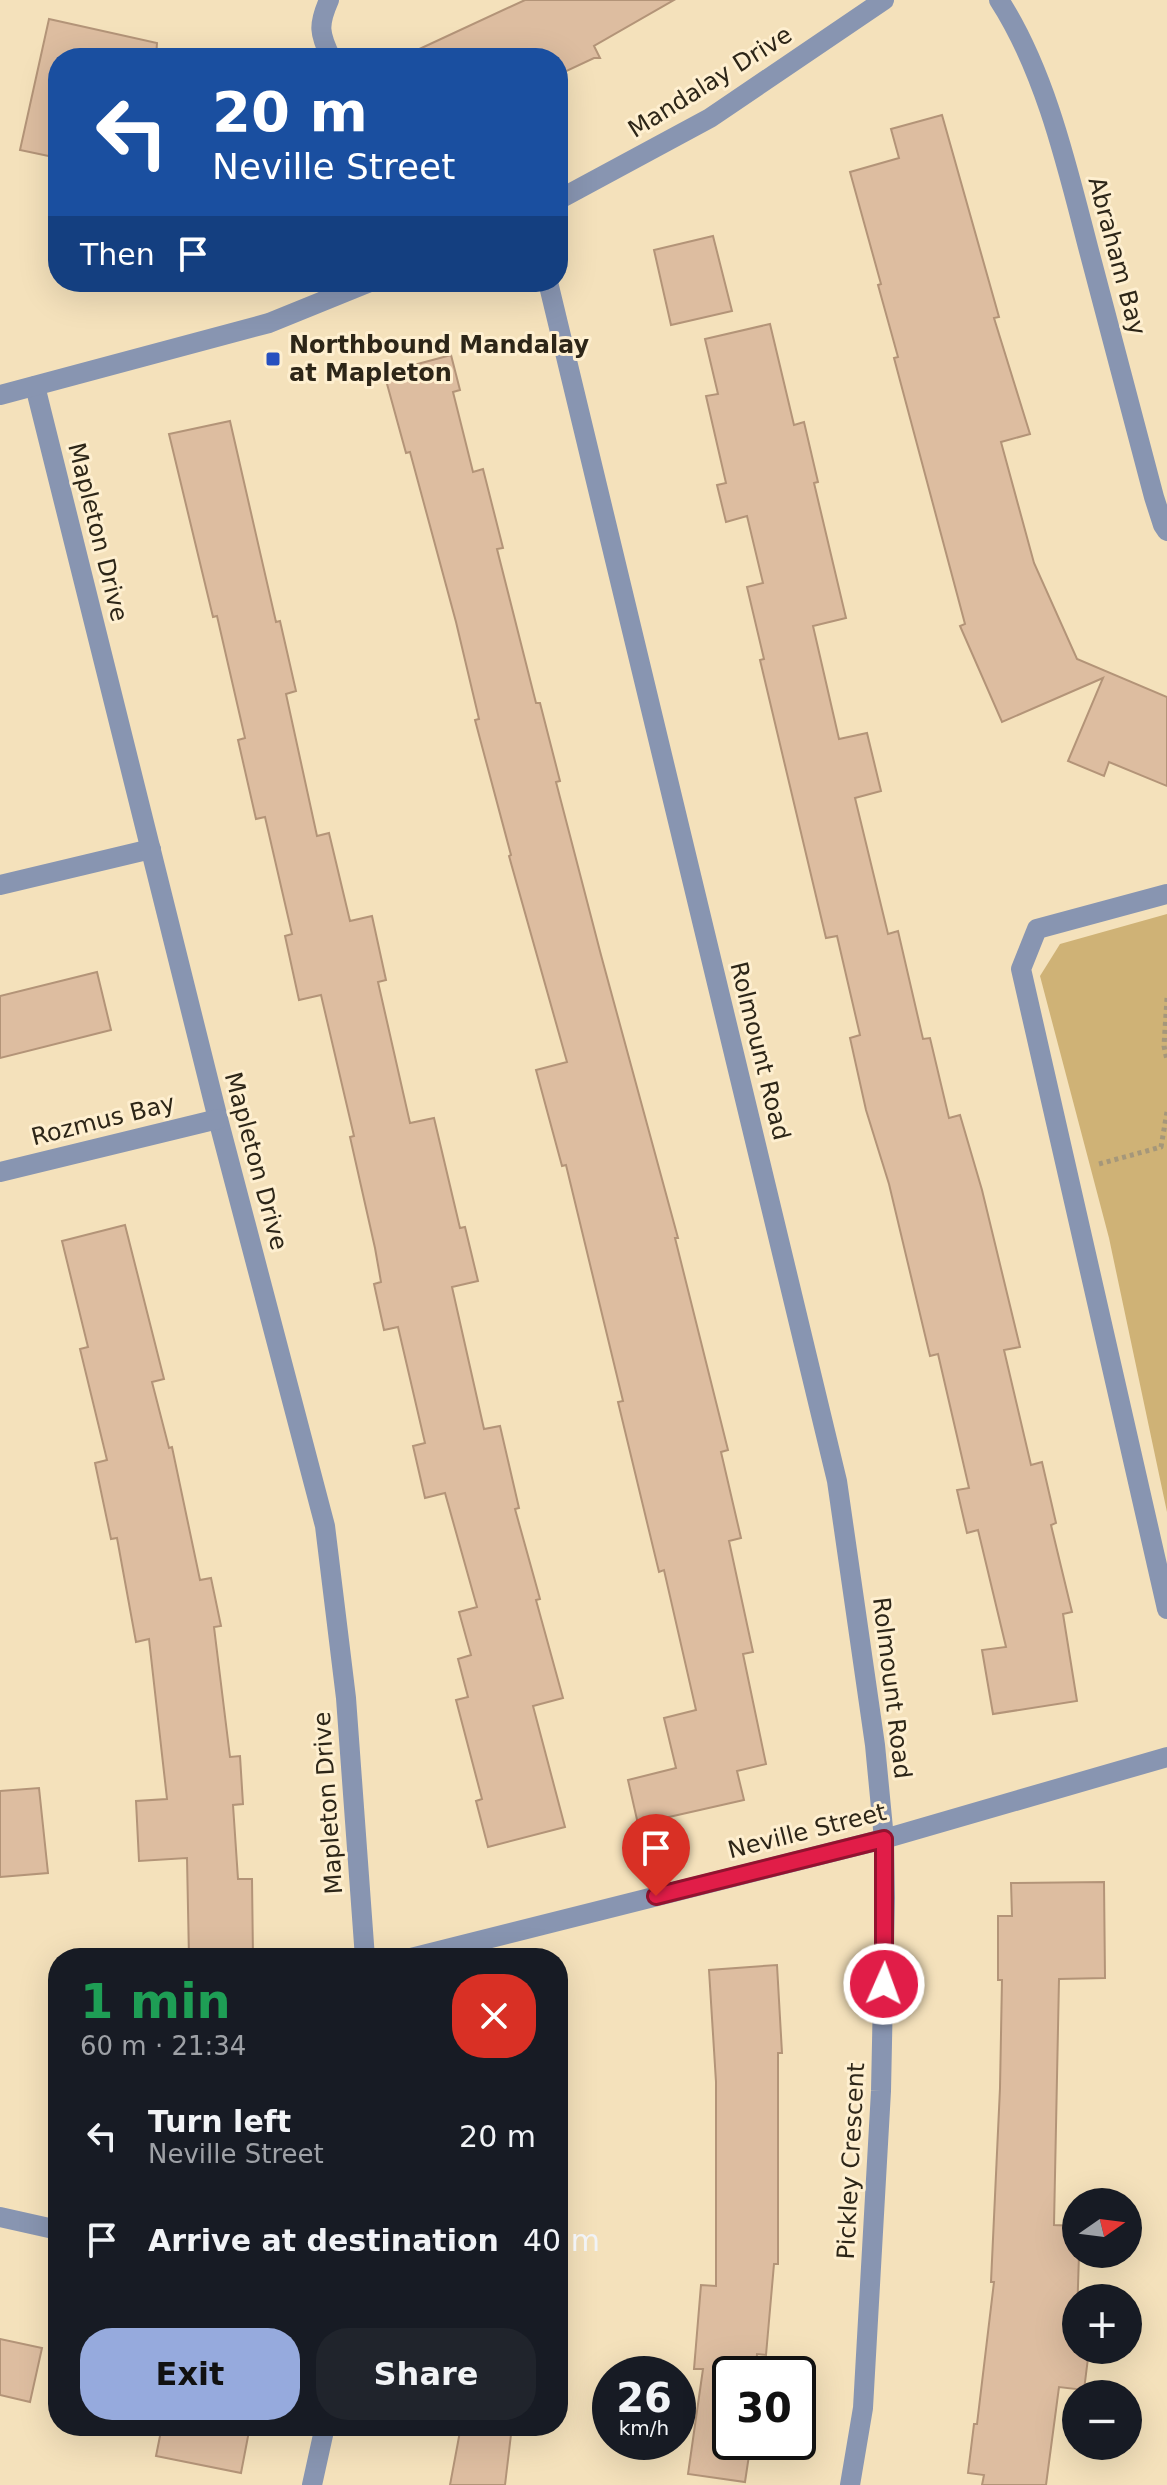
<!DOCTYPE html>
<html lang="en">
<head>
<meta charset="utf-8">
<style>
	:root { --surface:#171b24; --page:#20242c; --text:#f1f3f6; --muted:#9ea1a6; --accent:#96aadd }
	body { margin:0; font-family:"DejaVu Sans",sans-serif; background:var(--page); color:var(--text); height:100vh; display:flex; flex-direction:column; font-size:30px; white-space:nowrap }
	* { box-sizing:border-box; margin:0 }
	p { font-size:26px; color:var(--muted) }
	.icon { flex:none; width:44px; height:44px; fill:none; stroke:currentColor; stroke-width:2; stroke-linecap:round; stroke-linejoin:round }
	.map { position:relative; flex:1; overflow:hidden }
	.panel { position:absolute; left:48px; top:1948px; width:520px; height:488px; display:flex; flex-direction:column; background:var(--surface); border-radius:32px; box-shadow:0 8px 32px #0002 }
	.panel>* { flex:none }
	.hud { position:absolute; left:48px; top:48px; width:520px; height:244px; border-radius:32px; box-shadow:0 8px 32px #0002; background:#1a4fa0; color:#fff; overflow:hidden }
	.needle { width:52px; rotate:76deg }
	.controls { position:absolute; left:1062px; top:2188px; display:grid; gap:16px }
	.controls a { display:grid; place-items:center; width:80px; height:80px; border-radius:50%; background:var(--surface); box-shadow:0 8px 32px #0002; font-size:40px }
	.speed { position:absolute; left:592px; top:2356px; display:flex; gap:16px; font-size:40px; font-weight:700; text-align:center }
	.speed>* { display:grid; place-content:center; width:104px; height:104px; border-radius:50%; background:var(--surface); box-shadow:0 8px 32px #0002; line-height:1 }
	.speed small { font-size:20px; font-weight:400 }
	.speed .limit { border:4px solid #111; border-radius:12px; background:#fff; color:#111 }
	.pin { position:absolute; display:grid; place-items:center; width:68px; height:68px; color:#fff; margin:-82px -34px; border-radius:50% 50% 50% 0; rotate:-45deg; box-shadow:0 0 8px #0007 }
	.pin .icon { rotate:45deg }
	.me { position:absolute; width:88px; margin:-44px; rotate:2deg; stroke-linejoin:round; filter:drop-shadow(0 0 6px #0008) }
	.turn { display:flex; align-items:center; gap:28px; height:168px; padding:0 32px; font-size:36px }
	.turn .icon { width:104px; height:104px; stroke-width:2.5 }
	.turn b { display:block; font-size:56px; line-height:68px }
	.then { display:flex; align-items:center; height:76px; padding:0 32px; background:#0003; gap:16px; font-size:30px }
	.round { display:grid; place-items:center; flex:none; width:84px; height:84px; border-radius:32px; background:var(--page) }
	.overview { display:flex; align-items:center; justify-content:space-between; height:136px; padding:0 32px }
	h1 { font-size:48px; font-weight:700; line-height:60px; color:#1e9e55 }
	.primary-button { display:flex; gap:16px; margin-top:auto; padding:16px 32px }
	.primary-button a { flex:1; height:92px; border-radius:32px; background:var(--accent); color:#111; font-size:32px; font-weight:700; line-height:92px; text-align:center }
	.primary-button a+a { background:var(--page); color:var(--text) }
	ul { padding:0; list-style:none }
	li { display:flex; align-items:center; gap:24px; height:104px; padding:0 32px }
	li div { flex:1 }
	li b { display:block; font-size:30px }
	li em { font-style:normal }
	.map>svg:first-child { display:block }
	.green { fill:#cfb276 }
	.building { fill:#ddbda0; stroke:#b39478; stroke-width:2 }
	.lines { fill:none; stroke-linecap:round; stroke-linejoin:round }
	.path { stroke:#a5977a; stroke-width:5; stroke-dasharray:4 4; stroke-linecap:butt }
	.service { stroke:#8895b1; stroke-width:20 }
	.minor { stroke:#8895b1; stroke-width:20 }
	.tertiary { stroke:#8895b1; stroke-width:20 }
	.route-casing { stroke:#92132f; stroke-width:20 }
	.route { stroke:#e11d48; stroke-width:14 }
	.poi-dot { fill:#2750bf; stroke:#feefd0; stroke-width:3 }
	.labels { text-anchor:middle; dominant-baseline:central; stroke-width:6; stroke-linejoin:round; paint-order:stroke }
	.street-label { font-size:24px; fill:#2d2618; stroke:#feefd0 }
	.poi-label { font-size:24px; font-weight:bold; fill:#2d2618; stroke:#feefd0; text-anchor:start }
</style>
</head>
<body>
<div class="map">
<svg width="1167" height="2485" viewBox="0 0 1167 2485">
	<rect width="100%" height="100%" fill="#f4e1bb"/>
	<polygon class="green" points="1167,914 1167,1512 1109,1238 1040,976 1060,944"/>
	<g class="building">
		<polygon points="525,0 674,0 594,46 600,58 594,58 558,75 558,58 400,58"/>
		<polygon points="49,19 157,43 156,58 58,58 58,158 20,150"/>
		<polygon points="942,115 999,317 994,318 1030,434 1001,442 1034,563 1077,659 1167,697 1167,786 1109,762 1104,776 1068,761 1103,678 1002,722 960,626 965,624 894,358 898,357 878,285 881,284 850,172 899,158 891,129"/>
		<polygon points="713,236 732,311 671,325 654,250"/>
		<polygon points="770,324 794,425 804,422 818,482 814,483 846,618 813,626 839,739 867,733 881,791 855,798 888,934 898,931 923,1039 930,1038 949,1118 960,1115 982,1190 1020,1347 1004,1350 1031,1465 1042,1462 1056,1523 1051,1525 1072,1612 1063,1614 1077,1701 993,1714 982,1650 1006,1647 978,1530 967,1533 957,1490 969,1488 938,1354 930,1356 889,1184 866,1110 850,1038 860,1035 837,936 826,938 760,660 764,659 747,587 763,583 747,516 726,522 717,485 726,483 706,396 718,394 705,339"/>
		<polygon points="451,355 460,390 453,392 473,472 483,469 503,548 497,549 536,703 540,703 560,781 556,782 601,955 678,1238 675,1238 728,1450 721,1452 741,1538 729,1541 753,1652 743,1654 766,1764 737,1771 744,1800 638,1824 628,1780 676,1768 664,1718 696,1710 664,1570 659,1572 618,1402 623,1401 566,1165 562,1166 536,1070 567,1062 509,856 511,855 475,720 479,719 456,622 410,452 406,453 384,373"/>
		<polygon points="230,421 276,622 280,621 296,691 286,694 317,836 329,833 350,921 372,916 386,980 378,982 410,1123 434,1118 460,1228 465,1227 478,1281 452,1287 484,1429 500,1426 519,1508 515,1509 540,1599 536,1600 563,1698 533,1706 565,1827 488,1847 476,1801 482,1799 456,1700 468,1697 458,1659 471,1655 459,1612 477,1607 445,1493 425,1498 413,1446 425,1443 398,1327 384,1330 374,1284 381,1282 375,1248 350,1137 354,1136 321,995 299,1000 285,936 292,934 265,817 256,819 238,740 245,738 217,616 213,617 169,434"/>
		<polygon points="97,972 111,1030 0,1058 0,996"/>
		<polygon points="125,1225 164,1379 152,1382 169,1448 172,1447 200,1580 211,1578 221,1626 214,1627 230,1757 240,1756 243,1804 233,1805 238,1879 252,1879 253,1958 189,1958 187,1858 139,1861 136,1801 167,1799 149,1639 136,1642 117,1538 111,1539 95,1463 107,1460 80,1349 88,1347 62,1241"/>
		<polygon points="39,1788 48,1873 0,1877 0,1791"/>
		<polygon points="1104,1882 1105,1978 1059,1979 1054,2225 1076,2226 1076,2254 1079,2254 1076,2350 1089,2350 1084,2390 1059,2387 1046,2485 982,2485 984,2475 968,2473 974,2424 977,2424 994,2282 991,2282 1000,2088 1002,1980 998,1980 998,1916 1012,1916 1011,1883"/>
		<polygon points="777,1965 782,2053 778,2053 778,2264 774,2264 766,2355 757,2354 756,2374 730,2374 730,2442 751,2442 745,2482 688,2474 703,2369 694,2369 701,2285 716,2286 716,2082 709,1970"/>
		<polygon points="0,2339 42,2348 30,2402 0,2395"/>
		<polygon points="162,2426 250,2426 241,2473 156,2456"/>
		<polygon points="461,2426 512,2426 505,2485 450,2485"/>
	</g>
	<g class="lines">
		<g class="path">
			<polyline points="1167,998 1164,1046 1167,1060"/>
			<polyline points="1099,1164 1161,1147 1167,1112"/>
		</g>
		<g class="service">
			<path d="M 329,0 C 318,25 319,33 331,58"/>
			<polyline points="0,885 151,849"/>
			<polyline points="1167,894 1037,929 1021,969 1167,1609"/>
		</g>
		<g class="minor">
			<path d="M 999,0 C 1045,71 1067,166 1088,247 C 1110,330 1132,414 1154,497 L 1163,525 L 1167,531"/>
			<polyline points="548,282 837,1481 875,1745 884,1839 885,1898 881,2091 863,2408 850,2485"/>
			<polyline points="35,386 218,1119 325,1526 346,1698 365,1958"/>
			<polyline points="0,1172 218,1119"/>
			<polyline points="411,1958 884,1839 1167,1757"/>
			<polyline points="0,2217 58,2230"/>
			<polyline points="312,2485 325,2426"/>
		</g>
		<g class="tertiary">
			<polyline points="558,200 710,118 884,0"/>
			<polyline points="0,395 269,323 370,282"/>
		</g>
	</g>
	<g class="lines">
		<g class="route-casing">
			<polyline id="route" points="656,1896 884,1839 884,1984"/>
		</g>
		<use href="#route" class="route"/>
	</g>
	<rect class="poi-dot" x="265" y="351" width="16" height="16" rx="4"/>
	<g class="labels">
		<g class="street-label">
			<text transform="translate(710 82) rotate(-32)">Mandalay Drive</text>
			<text transform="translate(1117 256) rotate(75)">Abraham Bay</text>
			<text transform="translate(98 532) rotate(76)">Mapleton Drive</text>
			<text transform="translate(760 1051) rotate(76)">Rolmount Road</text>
			<text transform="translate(103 1120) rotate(-14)">Rozmus Bay</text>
			<text transform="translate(256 1161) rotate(75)">Mapleton Drive</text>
			<text transform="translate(892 1688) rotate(83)">Rolmount Road</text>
			<text transform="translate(328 1803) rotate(-94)">Mapleton Drive</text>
			<text transform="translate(807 1831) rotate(-14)">Neville Street</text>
			<text transform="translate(851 2161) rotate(-87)">Pickley Crescent</text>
		</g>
		<g class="poi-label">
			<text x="289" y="345">Northbound Mandalay<tspan x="289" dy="28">at Mapleton</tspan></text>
		</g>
	</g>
</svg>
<div class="controls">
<a><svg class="needle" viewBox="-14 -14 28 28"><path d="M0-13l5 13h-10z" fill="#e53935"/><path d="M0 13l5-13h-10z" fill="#9ea1a6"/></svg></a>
<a>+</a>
<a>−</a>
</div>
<div class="speed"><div>26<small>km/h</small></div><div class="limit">30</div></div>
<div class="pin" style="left:656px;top:1896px;background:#d93025"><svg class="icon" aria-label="arrive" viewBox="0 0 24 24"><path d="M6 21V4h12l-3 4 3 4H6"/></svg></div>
<svg class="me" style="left:884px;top:1984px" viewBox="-20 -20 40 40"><circle r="17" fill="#e11d48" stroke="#fff" stroke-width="3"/><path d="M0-11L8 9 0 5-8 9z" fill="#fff"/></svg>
<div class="hud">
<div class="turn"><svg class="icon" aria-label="left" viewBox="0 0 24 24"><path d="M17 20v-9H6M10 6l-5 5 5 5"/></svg><div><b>20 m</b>Neville Street</div></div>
<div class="then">Then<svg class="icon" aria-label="arrive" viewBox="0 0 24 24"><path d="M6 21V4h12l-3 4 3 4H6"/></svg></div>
</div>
<section class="panel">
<div class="overview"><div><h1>1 min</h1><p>60 m · 21:34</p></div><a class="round" style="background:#d93025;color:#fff"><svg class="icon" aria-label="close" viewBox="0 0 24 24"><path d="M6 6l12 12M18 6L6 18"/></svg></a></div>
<ul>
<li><svg class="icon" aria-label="left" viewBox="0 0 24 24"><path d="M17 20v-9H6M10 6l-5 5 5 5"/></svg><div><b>Turn left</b><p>Neville Street</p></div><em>20 m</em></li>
<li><svg class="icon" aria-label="arrive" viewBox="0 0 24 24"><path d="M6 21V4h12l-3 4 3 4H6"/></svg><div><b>Arrive at destination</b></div><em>40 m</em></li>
</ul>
<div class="primary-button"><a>Exit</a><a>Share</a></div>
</section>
</div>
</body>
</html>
